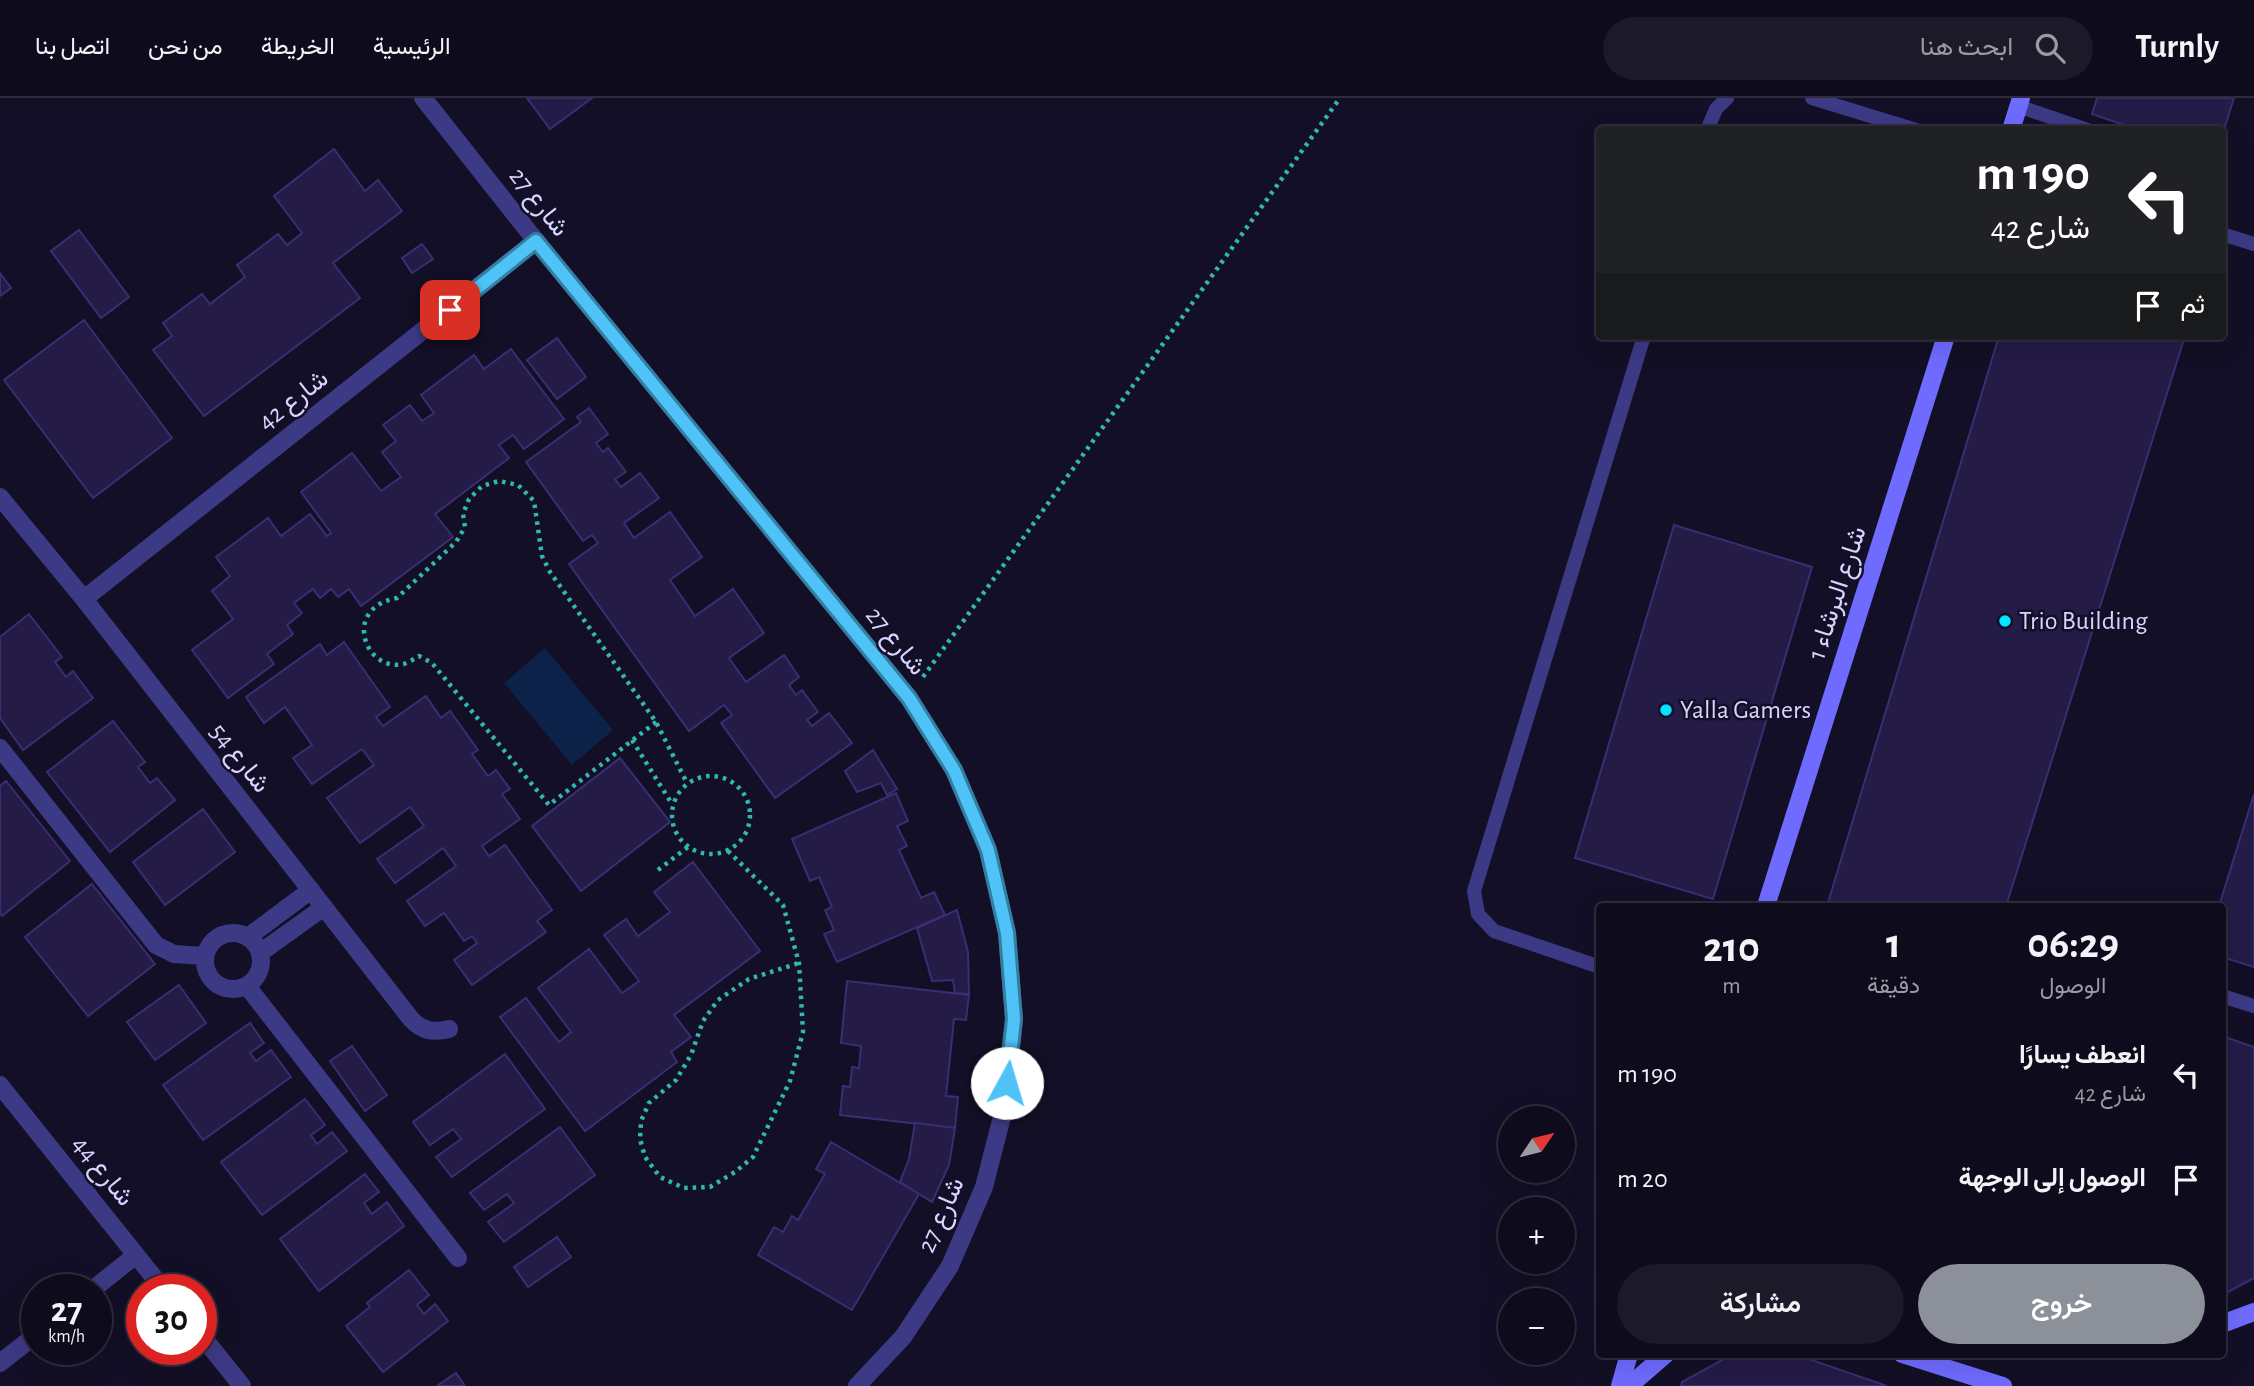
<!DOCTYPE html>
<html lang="ar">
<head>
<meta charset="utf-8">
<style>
	:root { --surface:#0e0b1c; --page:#1c1929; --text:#f1f3f6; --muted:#9b9ba3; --line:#2e2b3b; --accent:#8c9099 }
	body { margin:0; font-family:"Alegreya Sans",Vazirmatn,sans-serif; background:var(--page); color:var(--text); direction:rtl; height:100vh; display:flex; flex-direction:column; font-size:26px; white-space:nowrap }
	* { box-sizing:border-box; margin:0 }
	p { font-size:23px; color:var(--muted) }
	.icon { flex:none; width:38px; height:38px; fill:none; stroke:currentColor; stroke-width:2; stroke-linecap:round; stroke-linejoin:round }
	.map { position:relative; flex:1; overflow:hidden; direction:ltr }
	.sheet { position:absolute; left:1596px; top:805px; width:630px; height:455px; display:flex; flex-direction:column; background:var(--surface); border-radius:7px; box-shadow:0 7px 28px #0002,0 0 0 2px var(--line); direction:rtl }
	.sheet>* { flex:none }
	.guide { position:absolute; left:1596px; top:28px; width:630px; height:214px; border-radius:7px; box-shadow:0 7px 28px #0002,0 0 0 2px var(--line); direction:rtl; background:#202124; color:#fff; overflow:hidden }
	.needle { width:46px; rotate:55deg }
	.tools { position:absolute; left:1498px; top:1008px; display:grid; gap:14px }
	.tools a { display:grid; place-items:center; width:77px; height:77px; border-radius:50%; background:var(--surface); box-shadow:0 7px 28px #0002,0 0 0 2px var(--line); font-size:35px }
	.speed { position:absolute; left:21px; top:1176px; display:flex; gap:14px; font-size:35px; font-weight:700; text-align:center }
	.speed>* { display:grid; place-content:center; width:91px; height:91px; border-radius:50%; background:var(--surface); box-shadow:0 7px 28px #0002,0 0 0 2px var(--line); line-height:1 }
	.speed small { font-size:18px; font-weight:400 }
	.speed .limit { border:10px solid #d22; background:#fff; color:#111 }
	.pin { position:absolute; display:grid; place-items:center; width:60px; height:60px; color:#fff; margin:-30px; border-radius:14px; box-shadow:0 4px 10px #0006 }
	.me { position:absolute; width:77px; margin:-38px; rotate:6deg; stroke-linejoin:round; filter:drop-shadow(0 0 5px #0008) }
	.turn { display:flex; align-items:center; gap:24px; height:147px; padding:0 21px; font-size:32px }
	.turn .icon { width:91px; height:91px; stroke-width:2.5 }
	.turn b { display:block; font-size:49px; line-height:60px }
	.then { display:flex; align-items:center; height:66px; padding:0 21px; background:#0003; gap:14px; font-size:26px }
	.eta { display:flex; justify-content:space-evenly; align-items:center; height:119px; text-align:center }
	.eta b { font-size:42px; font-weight:600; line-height:49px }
	.action { display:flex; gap:14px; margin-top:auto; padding:14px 21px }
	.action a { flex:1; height:80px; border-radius:42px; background:var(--accent); color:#fff; font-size:28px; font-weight:600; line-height:80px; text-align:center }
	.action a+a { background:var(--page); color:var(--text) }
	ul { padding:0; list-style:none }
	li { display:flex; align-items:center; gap:21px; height:105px; padding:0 21px }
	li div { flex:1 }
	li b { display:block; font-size:26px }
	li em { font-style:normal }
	header { display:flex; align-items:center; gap:42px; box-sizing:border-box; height:98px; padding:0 35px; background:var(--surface); border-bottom:2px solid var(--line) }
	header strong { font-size:33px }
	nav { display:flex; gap:38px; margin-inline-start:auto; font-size:24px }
	.search { width:490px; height:63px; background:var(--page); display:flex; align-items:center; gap:18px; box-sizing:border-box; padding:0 24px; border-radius:38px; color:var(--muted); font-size:26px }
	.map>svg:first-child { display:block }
	.water { fill:#0c2248 }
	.building { fill:#241b47; stroke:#3b2d73; stroke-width:2 }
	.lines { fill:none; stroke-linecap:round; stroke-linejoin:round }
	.path { stroke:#2fb8b0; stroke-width:4.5; stroke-dasharray:3.5 5; stroke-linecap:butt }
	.lane { stroke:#3d3a85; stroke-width:14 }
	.street { stroke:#3d3a85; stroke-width:18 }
	.secondary { stroke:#6f6bff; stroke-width:18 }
	.route-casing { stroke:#337fa1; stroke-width:18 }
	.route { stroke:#4fc3f7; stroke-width:12 }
	.poi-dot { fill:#00e5ff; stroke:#130f26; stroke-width:2.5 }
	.labels { text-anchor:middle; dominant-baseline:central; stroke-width:5; stroke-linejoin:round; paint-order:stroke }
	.street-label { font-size:26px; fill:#d9d4ff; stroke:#130f26 }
	.poi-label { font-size:26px; fill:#d9d4ff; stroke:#130f26; text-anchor:start }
</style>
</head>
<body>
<header>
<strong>Turnly</strong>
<div class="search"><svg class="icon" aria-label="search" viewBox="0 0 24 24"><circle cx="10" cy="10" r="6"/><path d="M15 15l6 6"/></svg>ابحث هنا</div>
<nav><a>الرئيسية</a><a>الخريطة</a><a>من نحن</a><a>اتصل بنا</a></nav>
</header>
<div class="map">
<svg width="2254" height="1288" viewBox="0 0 2254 1288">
	<rect width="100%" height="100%" fill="#130f26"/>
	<polygon class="water" points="545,550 613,632 572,667 504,585"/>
	<g class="building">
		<polygon points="527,0 592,0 550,31"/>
		<polygon points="2097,0 2234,0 2222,38 2222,32 2139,32 2092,16"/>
		<polygon points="334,51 365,93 378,82 402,113 333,165 360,200 204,318 153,252 172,238 163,225 202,196 210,206 245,179 237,167 278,136 287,147 302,135 274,98"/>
		<polygon points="79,132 129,199 101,220 51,153"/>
		<polygon points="422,146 433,161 412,175 402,160"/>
		<polygon points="0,175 11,190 0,198"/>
		<polygon points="84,222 172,340 93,400 4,282"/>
		<polygon points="1999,238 2185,238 2006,808 1827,808"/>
		<polygon points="557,240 586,279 557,301 527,262"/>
		<polygon points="511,251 564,321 524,351 513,337 499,347 509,360 435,416 453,439 361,508 349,491 338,499 331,491 320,500 313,491 294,505 302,515 287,527 293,536 267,556 274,566 228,600 192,552 233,521 212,493 230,478 216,459 268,420 281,438 310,416 327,438 331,435 301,394 352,355 381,393 401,379 382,354 396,343 383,327 410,307 422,323 434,315 421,297 474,257 484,271"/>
		<polygon points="589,310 608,336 596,345 603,354 608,350 626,374 615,381 621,389 640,375 659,400 624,425 634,440 670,414 702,459 670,482 695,518 733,491 764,535 729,560 746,584 784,557 799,579 789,587 796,597 802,592 818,614 807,622 812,628 829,615 852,645 775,700 721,625 732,617 724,607 689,633 569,466 598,445 592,437 583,443 526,364 581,324 577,319"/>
		<polygon points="1674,427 1812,469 1713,801 1575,760"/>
		<polygon points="29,516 62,559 55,564 66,579 73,573 93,600 23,652 0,620 0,539"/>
		<polygon points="344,544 390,609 376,619 383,628 426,598 441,620 450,613 478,652 472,656 488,678 496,672 510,691 502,696 520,721 482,748 489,758 505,747 552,812 537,823 546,834 472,887 454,862 477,845 472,838 464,843 444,815 425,828 407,803 456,768 443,750 395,785 377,761 424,728 410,709 360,745 327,700 374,667 362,651 312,686 293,660 312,647 285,609 264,625 246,599 320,546 327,557"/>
		<polygon points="113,623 145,664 138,669 150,685 157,680 175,702 110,754 47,674"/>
		<polygon points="873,652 897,691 887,697 881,685 857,694 845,673"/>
		<polygon points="620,660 670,724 581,793 532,728"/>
		<polygon points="6,683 70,763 2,818 0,816 0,688"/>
		<polygon points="896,695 908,723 897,728 907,748 899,752 921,800 934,794 945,817 837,864 824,836 834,832 825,812 832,809 819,779 810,783 792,741"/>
		<polygon points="2254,696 2254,869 2222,859 2222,808 2219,808"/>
		<polygon points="203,711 235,754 165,807 133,764"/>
		<polygon points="693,764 760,853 674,917 691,939 671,954 677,964 585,1033 500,919 526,900 559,944 571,934 538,890 589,851 622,895 639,883 604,837 626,821 638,838 670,814 654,794"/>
		<polygon points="92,786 155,866 88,918 25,839"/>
		<polygon points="957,812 968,854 969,896 955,895 953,882 932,883 917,830"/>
		<polygon points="847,883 969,897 966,922 954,921 946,998 958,999 955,1030 840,1017 843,988 850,989 852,969 859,970 861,948 841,945"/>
		<polygon points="179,887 206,925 155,962 127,924"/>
		<polygon points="250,925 264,945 250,955 256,963 271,952 291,979 203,1042 163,987"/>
		<polygon points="2222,938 2254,949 2254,1180 2222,1197"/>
		<polygon points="352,948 387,997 365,1013 330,963"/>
		<polygon points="505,956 545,1011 452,1079 436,1059 461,1041 453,1031 430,1047 413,1024"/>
		<polygon points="305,1001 325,1027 311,1037 317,1046 332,1034 347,1053 262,1117 221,1064"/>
		<polygon points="915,1025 955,1030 949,1067 932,1104 900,1084 909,1061"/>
		<polygon points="560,1029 595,1077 504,1144 488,1124 514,1105 507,1096 484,1112 470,1095"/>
		<polygon points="831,1044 919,1096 852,1212 758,1157 774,1129 783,1134 792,1118 798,1122 825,1076 816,1071"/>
		<polygon points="365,1076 379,1094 364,1105 372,1116 387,1104 404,1128 319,1193 280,1141"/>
		<polygon points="557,1139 571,1159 528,1189 514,1169"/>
		<polygon points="409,1172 429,1197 417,1207 424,1216 435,1206 448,1223 383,1274 346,1228 370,1209 367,1205"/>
		<polygon points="1733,1256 1794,1256 1887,1288 1681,1288 1682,1284"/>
		<polygon points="456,1275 465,1288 437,1288"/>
	</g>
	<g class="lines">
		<g class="path">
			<polyline points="923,579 1340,0"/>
			<path d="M 656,624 L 549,707 L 432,565 L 419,558 C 414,561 409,564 404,566 C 365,575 341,510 397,500 L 456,444 L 465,429 L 463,416 L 469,401 L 482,388 L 499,383 L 518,387 L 534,403 L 542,458 L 550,474 L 656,624 L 687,685"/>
			<polyline points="632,642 672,706"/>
			<circle cx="711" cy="717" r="39"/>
			<polyline points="728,753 783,807 799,865 803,934 790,983 753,1059 735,1074 710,1089 684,1090 660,1079 645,1059 640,1041 641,1023 649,1005 676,982 691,957 703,923 718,902 749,881 799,865"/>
			<polyline points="658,772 688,749"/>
		</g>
		<g class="lane">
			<polyline points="1812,0 1916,32"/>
			<polyline points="2018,8 2088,32"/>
			<polyline points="1707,32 1716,11 1727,0"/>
			<polyline points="2222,136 2254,146"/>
			<polyline points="1600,869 1494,833 1478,816 1474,793 1644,238"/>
			<polyline points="2222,898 2254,908"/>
		</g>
		<g class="street">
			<polyline points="423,0 536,143 909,600 954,672 988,752 1007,835 1014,921 1005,1007 984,1089 950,1168 903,1239 857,1288"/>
			<path d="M 0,399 L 84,501 L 411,921 C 422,933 433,935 449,931"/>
			<polyline points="84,501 536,143"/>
			<polyline points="0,650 156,847 174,856 205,858"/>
			<circle cx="233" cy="863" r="28"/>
			<polyline points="248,839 311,792"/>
			<polyline points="260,855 324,809"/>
			<polyline points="247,888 458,1160"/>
			<polyline points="0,987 164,1192"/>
			<polyline points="92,1192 136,1157"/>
			<polyline points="201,1237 242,1288"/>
			<polyline points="0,1265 37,1236"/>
		</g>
		<g class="secondary">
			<polyline points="2011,32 2021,0"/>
			<polyline points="1766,808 1946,238"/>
			<polyline points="2222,1226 2254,1214"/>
			<polyline points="1902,1256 2003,1288"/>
			<polyline points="1620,1288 1629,1256"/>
			<polyline points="1629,1288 1666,1256"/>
		</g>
	</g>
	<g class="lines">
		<g class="route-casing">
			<polyline id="route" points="450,212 536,143 909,600 954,672 988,752 1007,835 1014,921 1007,985"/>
		</g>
		<use href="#route" class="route"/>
	</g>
	<g class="poi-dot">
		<circle cx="2005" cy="523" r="7"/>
		<circle cx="1666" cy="612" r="7"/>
	</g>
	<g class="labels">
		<g class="street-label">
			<text transform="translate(539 104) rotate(52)">شارع 27</text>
			<text transform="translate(293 302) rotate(-38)">شارع 42</text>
			<text transform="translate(1837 495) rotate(-72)">شارع البرشاء 1</text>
			<text transform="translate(896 543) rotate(51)">شارع 27</text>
			<text transform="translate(240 660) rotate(52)">شارع 54</text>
			<text transform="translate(103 1073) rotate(51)">شارع 44</text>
			<text transform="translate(941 1117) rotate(-66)">شارع 27</text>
		</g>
		<g class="poi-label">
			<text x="2019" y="523">Trio Building</text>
			<text x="1680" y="612">Yalla Gamers</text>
		</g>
	</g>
</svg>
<div class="tools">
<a><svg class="needle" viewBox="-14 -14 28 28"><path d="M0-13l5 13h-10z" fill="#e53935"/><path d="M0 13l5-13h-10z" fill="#9b9ba3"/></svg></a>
<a>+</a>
<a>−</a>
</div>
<div class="speed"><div>27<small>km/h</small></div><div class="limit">30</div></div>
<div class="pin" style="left:450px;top:212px;background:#d93025"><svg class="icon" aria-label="arrive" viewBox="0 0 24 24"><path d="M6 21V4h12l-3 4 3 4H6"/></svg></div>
<svg class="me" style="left:1007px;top:985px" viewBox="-20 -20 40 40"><circle r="19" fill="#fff"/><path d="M0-13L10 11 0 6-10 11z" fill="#4fc3f7"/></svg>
<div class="guide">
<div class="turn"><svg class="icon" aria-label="left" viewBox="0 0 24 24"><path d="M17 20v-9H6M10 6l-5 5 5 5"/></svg><div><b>190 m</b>شارع 42</div></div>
<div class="then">ثم<svg class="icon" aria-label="arrive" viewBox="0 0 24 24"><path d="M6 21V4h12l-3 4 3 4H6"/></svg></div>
</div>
<section class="sheet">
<div class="eta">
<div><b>06:29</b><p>الوصول</p></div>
<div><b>1</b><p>دقيقة</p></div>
<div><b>210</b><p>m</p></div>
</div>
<ul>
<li><svg class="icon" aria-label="left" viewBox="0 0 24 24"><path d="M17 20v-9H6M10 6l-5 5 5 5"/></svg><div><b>انعطف يسارًا</b><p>شارع 42</p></div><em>190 m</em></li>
<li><svg class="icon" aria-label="arrive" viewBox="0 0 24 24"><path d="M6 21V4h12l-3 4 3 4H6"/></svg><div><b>الوصول إلى الوجهة</b></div><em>20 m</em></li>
</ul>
<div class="action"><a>خروج</a><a>مشاركة</a></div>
</section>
</div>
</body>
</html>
